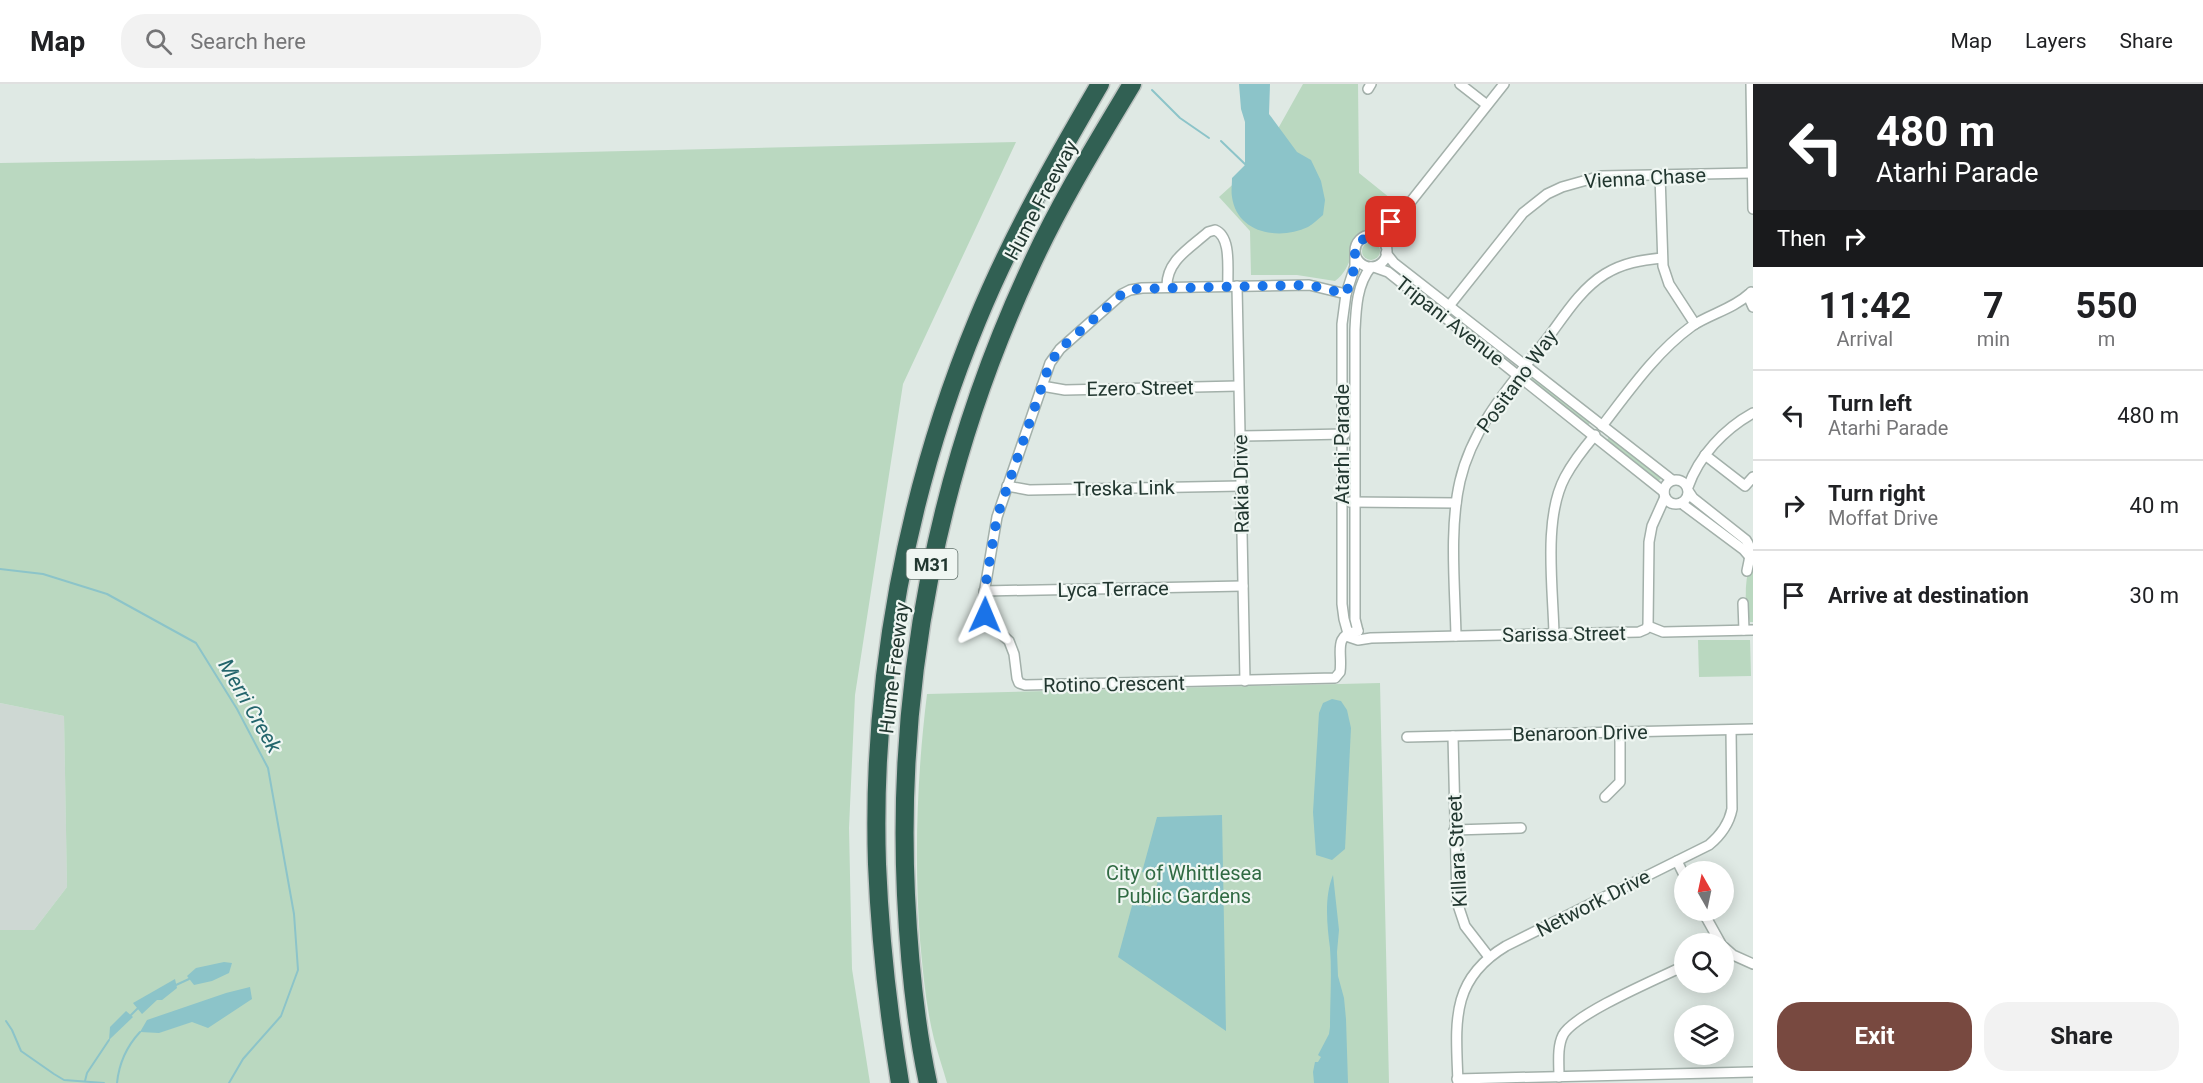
<!DOCTYPE html>
<html lang="en">
<head>
<meta charset="utf-8">
<style>
	:root { --surface:#fff; --page:#f2f2f2; --text:#202124; --muted:#757577; --line:#e0e0e0; --accent:#784940 }
	body { margin:0; font-family:Roboto,sans-serif; background:var(--page); color:var(--text); height:100vh; display:flex; flex-direction:column; font-size:22px; white-space:nowrap }
	* { box-sizing:border-box; margin:0 }
	p { font-size:20px; color:var(--muted) }
	.icon { flex:none; width:33px; height:33px; fill:none; stroke:currentColor; stroke-width:2; stroke-linecap:round; stroke-linejoin:round }
	.map { position:relative; flex:1; overflow:hidden }
	.panel { display:flex; flex-direction:column; background:var(--surface); width:450px }
	.panel>* { flex:none }
	.guide { background:#202124; color:#fff; overflow:hidden }
	.needle { width:39px; rotate:351deg }
	.controls { position:absolute; left:1674px; top:777px; display:grid; gap:12px }
	.controls a { display:grid; place-items:center; width:60px; height:60px; border-radius:50%; background:var(--surface); box-shadow:0 3px 15px #0003; font-size:30px }
	.pin { position:absolute; display:grid; place-items:center; width:51px; height:51px; color:#fff; margin:-26px; border-radius:12px; box-shadow:0 3px 9px #0006 }
	.me { position:absolute; width:66px; margin:-33px; rotate:1deg; stroke-linejoin:round; filter:drop-shadow(0 0 4px #0008) }
	.turn { display:flex; align-items:center; gap:21px; height:126px; padding:0 24px; font-size:27px }
	.turn .icon { width:78px; height:78px; stroke-width:2.5 }
	.turn b { display:block; font-size:42px; line-height:51px }
	.then { display:flex; align-items:center; height:57px; padding:0 24px; background:#0003; gap:12px; font-size:22px }
	.eta { display:flex; justify-content:space-evenly; align-items:center; height:102px; text-align:center }
	.eta b { font-size:36px; font-weight:700; line-height:42px }
	.primary-button { display:flex; gap:12px; margin-top:auto; padding:12px 24px }
	.primary-button a { flex:1; height:69px; border-radius:24px; background:var(--accent); color:#fff; font-size:24px; font-weight:700; line-height:69px; text-align:center }
	.primary-button a+a { background:var(--page); color:var(--text) }
	ul { padding:0; list-style:none }
	li { display:flex; align-items:center; gap:18px; height:90px; padding:0 24px; border-top:2px solid var(--line) }
	li div { flex:1 }
	li b { display:block; font-size:22px }
	li em { font-style:normal }
	header { display:flex; align-items:center; gap:36px; box-sizing:border-box; height:84px; padding:0 30px; background:var(--surface); border-bottom:2px solid var(--line) }
	header strong { font-size:28px }
	nav { display:flex; gap:33px; margin-inline-start:auto; font-size:21px }
	.search { width:420px; height:54px; background:var(--page); display:flex; align-items:center; gap:15px; box-sizing:border-box; padding:0 21px; border-radius:24px; color:var(--muted); font-size:22px }
	main { display:flex; flex:1; min-height:0 }
	.map>svg:first-child { display:block }
	.built { fill:#ced8d3 }
	.green { fill:#bad8c0 }
	.water { fill:#8cc4c9 }
	.lines { fill:none; stroke-linecap:round; stroke-linejoin:round }
	.stream { stroke:#8cc4c9; stroke-width:2 }
	.minor-casing { stroke:#a3b0aa; stroke-width:12 }
	.motorway-casing { stroke:#bdc3c1; stroke-width:21 }
	.minor { stroke:#fff; stroke-width:9 }
	.motorway { stroke:#316053; stroke-width:18 }
	.route { stroke:#1a73e8; stroke-width:10; stroke-dasharray:0 18 }
	.labels { text-anchor:middle; dominant-baseline:central; stroke-width:4.5; stroke-linejoin:round; paint-order:stroke }
	.shield { fill:#eff6f2; stroke:#60706a; stroke-width:1.5 }
	.shield-label { font-size:18px; font-weight:bold; fill:#223730 }
	.street-label { font-size:20px; fill:#223730; stroke:#eff6f2 }
	.park-label { font-size:20px; fill:#306a43; stroke:#eff6f2 }
	.water-label { font-size:21px; font-style:italic; fill:#23656c; stroke:#eff6f2 }
</style>
</head>
<body>
<header>
<strong>Map</strong>
<div class="search"><svg class="icon" aria-label="search" viewBox="0 0 24 24"><circle cx="10" cy="10" r="6"/><path d="M15 15l6 6"/></svg>Search here</div>
<nav><a>Map</a><a>Layers</a><a>Share</a></nav>
</header>
<main>
<div class="map">
<svg width="1753" height="999" viewBox="0 0 1753 999">
	<rect width="100%" height="100%" fill="#dfe9e4"/>
	<polygon class="built" points="0,619 64,632 67,803 34,846 0,846"/>
	<g class="green">
		<path d="M 1303,0 L 1358,0 L 1359,89 L 1395,118 L 1376,142 L 1356,155 C 1353,169 1348,188 1335,197 L 1297,191 L 1251,191 L 1250,147 L 1219,113 L 1261,75 Z"/>
		<polygon points="1016,58 903,300 855,611 849,744 852,885 870,999 0,999 0,846 34,846 67,803 64,632 0,619 0,79 409,72"/>
		<circle cx="1371" cy="167" r="9"/>
		<polygon points="1533,292 1591,338 1587,342 1529,295"/>
		<polygon points="1610,352 1662,393 1662,394 1658,397 1606,357"/>
		<path d="M 1753,470 L 1753,538 L 1750,538 C 1743,518 1745,490 1753,470 Z"/>
		<polygon points="1750,556 1751,592 1699,593 1698,556"/>
		<path d="M 1380,599 L 1389,999 L 947,999 C 943,985 938,970 934,955 C 926,923 923,889 920,856 C 914,774 917,691 927,610 Z"/>
	</g>
	<g class="water">
		<path d="M 1239,0 L 1270,0 L 1269,30 L 1297,68 L 1311,76 L 1321,97 L 1325,116 L 1323,131 C 1318,135 1313,140 1308,143 C 1279,157 1237,149 1232,113 C 1231,107 1232,101 1232,94 L 1245,81 L 1245,38 L 1241,25 Z"/>
		<polygon points="1332,615 1341,617 1347,626 1351,644 1345,765 1332,776 1316,771 1313,728 1319,629 1323,619"/>
		<polygon points="1222,731 1226,947 1118,873 1133,818 1151,823 1159,793 1142,788 1157,733"/>
		<path d="M 1333,791 L 1339,846 L 1337,868 L 1338,892 L 1344,914 L 1346,935 L 1348,999 L 1314,999 L 1313,988 L 1315,978 L 1318,978 L 1321,973 L 1318,971 L 1329,950 L 1330,943 C 1330,917 1332,890 1330,864 C 1327,841 1324,813 1333,791 Z"/>
		<polygon points="224,878 232,879 229,889 212,897 194,901 187,892 196,884"/>
		<polygon points="175,895 177,904 162,916 157,916 142,930 133,919"/>
		<polygon points="250,903 252,915 208,944 192,938 159,949 140,948 147,936 226,909"/>
		<polygon points="126,927 133,933 109,956 110,943"/>
	</g>
	<g class="lines">
		<g class="stream">
			<polyline points="1152,6 1180,34 1209,54"/>
			<polyline points="1221,57 1247,82"/>
			<polyline points="0,485 43,490 107,510 196,559 237,625 268,684 294,830 298,886 281,932 243,975 229,999"/>
			<polyline points="176,901 189,895"/>
			<polyline points="131,931 138,924"/>
			<polyline points="6,937 12,946 21,967 54,990 64,996 104,999"/>
			<polyline points="85,997 87,989 109,956"/>
			<path d="M 117,999 C 119,979 127,962 140,948"/>
		</g>
		<g class="minor-casing">
			<g id="minor">
				<polyline points="1460,0 1487,21"/>
				<polyline points="1751,0 1753,125"/>
				<polyline points="1368,5 1371,0"/>
				<polyline points="1660,91 1663,182 1669,200 1695,240"/>
				<circle cx="1371" cy="167" r="16"/>
				<polyline points="1372,152 1397,134"/>
				<polyline points="1386,162 1391,146 1401,130 1504,0"/>
				<polyline points="1386,169 1394,179 1672,396"/>
				<polyline points="1355,171 1355,182 1346,210 1342,240 1342,520 1344,535 1349,553 1358,556 1371,554 1639,548 1646,545 1648,542 1663,548 1753,546"/>
				<polyline points="1374,183 1388,188 1664,408"/>
				<polyline points="1237,202 1245,597"/>
				<path d="M 1167,203 C 1166,177 1190,164 1208,148 L 1215,146 C 1232,153 1227,186 1228,202"/>
				<polyline points="1751,208 1749,214 1753,223"/>
				<path d="M 1346,210 L 1309,201 L 1142,204 L 1130,206 L 1122,210 L 1060,265 L 1050,279 L 997,433 L 983,516 L 985,531 L 991,541 L 1009,557 L 1014,570 L 1017,594 L 1019,599 L 1025,601 L 1335,594 L 1340,588 C 1343,569 1332,551 1358,547"/>
				<polyline points="1449,222 1523,129 1547,110 1562,103 1601,92 1752,89"/>
				<polyline points="1042,302 1065,306 1238,302"/>
				<path d="M 1602,342 C 1629,307 1656,268 1692,242 C 1710,230 1733,225 1749,210"/>
				<polyline points="1240,352 1345,350"/>
				<polyline points="1705,371 1745,402 1753,393"/>
				<circle cx="1676" cy="408" r="12"/>
				<polyline points="1007,402 1029,406 1241,402"/>
				<path d="M 1688,403 C 1699,372 1724,345 1753,329"/>
				<path d="M 1689,408 L 1693,414 L 1746,456 C 1753,466 1749,476 1747,487"/>
				<polyline points="1350,418 1456,419"/>
				<polyline points="1681,419 1744,466 1750,473"/>
				<polyline points="984,507 1243,502"/>
				<polyline points="1743,519 1744,546"/>
				<polyline points="1648,542 1649,458 1652,442 1665,413"/>
				<path d="M 1358,547 L 1355,535 L 1355,246 C 1356,224 1357,200 1371,183"/>
				<path d="M 1554,550 C 1553,503 1543,434 1565,393 C 1573,378 1584,364 1595,351"/>
				<path d="M 1456,552 C 1455,503 1449,444 1460,397 C 1473,340 1515,296 1550,251 C 1566,229 1582,204 1605,190 C 1623,179 1641,176 1662,174"/>
				<polyline points="1453,652 1457,818 1465,842 1489,873"/>
				<polyline points="1407,653 1753,645"/>
				<polyline points="1605,713 1620,698 1620,648"/>
				<polyline points="1454,746 1521,744"/>
				<polyline points="1677,777 1684,791"/>
				<polyline points="1702,826 1721,860"/>
				<polyline points="1724,863 1733,871 1753,880"/>
				<path d="M 1559,993 C 1559,979 1557,963 1563,951 C 1574,930 1659,894 1684,882"/>
				<polyline points="1457,995 1753,988"/>
				<path d="M 1458,999 C 1456,940 1449,896 1506,862 L 1709,761 C 1721,751 1729,740 1732,725 L 1731,646"/>
			</g>
		</g>
		<g class="motorway-casing">
			<g id="motorway">
				<path d="M 900,999 C 888,926 880,854 877,780 C 871,597 907,406 977,237 C 1011,154 1055,77 1100,0"/>
				<path d="M 928,999 C 915,938 909,874 906,811 C 896,595 939,380 1030,184 C 1059,120 1096,60 1132,0"/>
			</g>
		</g>
		<use href="#minor" class="minor"/>
		<use href="#motorway" class="motorway"/>
	</g>
	<g class="lines">
		<polyline class="route" points="985,531 983,516 997,433 1050,279 1060,265 1122,210 1133,205 1309,201 1346,210 1355,182 1355,166 1359,157 1372,152 1391,138"/>
	</g>
	<g class="labels">
		<rect class="shield" x="906.5" y="465" width="51" height="30" rx="4.5"/>
		<g class="shield-label">
			<text x="932" y="480">M31</text>
		</g>
		<g class="street-label">
			<text transform="translate(1645 94) rotate(-3)">Vienna Chase</text>
			<text transform="translate(1041 116) rotate(-62)">Hume Freeway</text>
			<text transform="translate(1450 237) rotate(38)">Tripani Avenue</text>
			<text transform="translate(1517 297) rotate(-54)">Positano Way</text>
			<text transform="translate(1140 304) rotate(-1)">Ezero Street</text>
			<text transform="translate(1342 360) rotate(-90)">Atarhi Parade</text>
			<text transform="translate(1241 400) rotate(-91)">Rakia Drive</text>
			<text transform="translate(1124 404) rotate(-1)">Treska Link</text>
			<text transform="translate(1113 505) rotate(-1)">Lyca Terrace</text>
			<text transform="translate(1564 550) rotate(-1)">Sarissa Street</text>
			<text transform="translate(894 584) rotate(-83)">Hume Freeway</text>
			<text transform="translate(1114 600) rotate(-1)">Rotino Crescent</text>
			<text transform="translate(1580 649) rotate(-1)">Benaroon Drive</text>
			<text transform="translate(1457 767) rotate(-93)">Killara Street</text>
			<text transform="translate(1593 819) rotate(-27)">Network Drive</text>
		</g>
		<g class="park-label">
			<text x="1184" y="789">City of Whittlesea<tspan x="1184" dy="23">Public Gardens</tspan></text>
		</g>
		<g class="water-label">
			<text transform="translate(250 622) rotate(60)">Merri Creek</text>
		</g>
	</g>
</svg>
<div class="controls">
<a><svg class="needle" viewBox="-14 -14 28 28"><path d="M0-13l5 13h-10z" fill="#e53935"/><path d="M0 13l5-13h-10z" fill="#757577"/></svg></a>
<a><svg class="icon" aria-label="search" viewBox="0 0 24 24"><circle cx="10" cy="10" r="6"/><path d="M15 15l6 6"/></svg></a>
<a><svg class="icon" aria-label="layers" viewBox="0 0 24 24"><path d="M12 4l9 5-9 5-9-5zM3 14l9 5 9-5"/></svg></a>
</div>
<div class="pin" style="left:1391px;top:138px;background:#d93025"><svg class="icon" aria-label="arrive" viewBox="0 0 24 24"><path d="M6 21V4h12l-3 4 3 4H6"/></svg></div>
<svg class="me" style="left:985px;top:531px" viewBox="-20 -20 40 40"><path d="M0-17L14 15 0 8-14 15z" fill="#1a73e8" stroke="#fff" stroke-width="4"/></svg>
</div>
<section class="panel">
<div class="guide">
<div class="turn"><svg class="icon" aria-label="left" viewBox="0 0 24 24"><path d="M17 20v-9H6M10 6l-5 5 5 5"/></svg><div><b>480 m</b>Atarhi Parade</div></div>
<div class="then">Then<svg class="icon" aria-label="right" viewBox="0 0 24 24"><path d="M7 20v-9h11M14 6l5 5-5 5"/></svg></div>
</div>
<div class="eta">
<div><b>11:42</b><p>Arrival</p></div>
<div><b>7</b><p>min</p></div>
<div><b>550</b><p>m</p></div>
</div>
<ul>
<li><svg class="icon" aria-label="left" viewBox="0 0 24 24"><path d="M17 20v-9H6M10 6l-5 5 5 5"/></svg><div><b>Turn left</b><p>Atarhi Parade</p></div><em>480 m</em></li>
<li><svg class="icon" aria-label="right" viewBox="0 0 24 24"><path d="M7 20v-9h11M14 6l5 5-5 5"/></svg><div><b>Turn right</b><p>Moffat Drive</p></div><em>40 m</em></li>
<li><svg class="icon" aria-label="arrive" viewBox="0 0 24 24"><path d="M6 21V4h12l-3 4 3 4H6"/></svg><div><b>Arrive at destination</b></div><em>30 m</em></li>
</ul>
<div class="primary-button"><a>Exit</a><a>Share</a></div>
</section>
</main>
</body>
</html>
